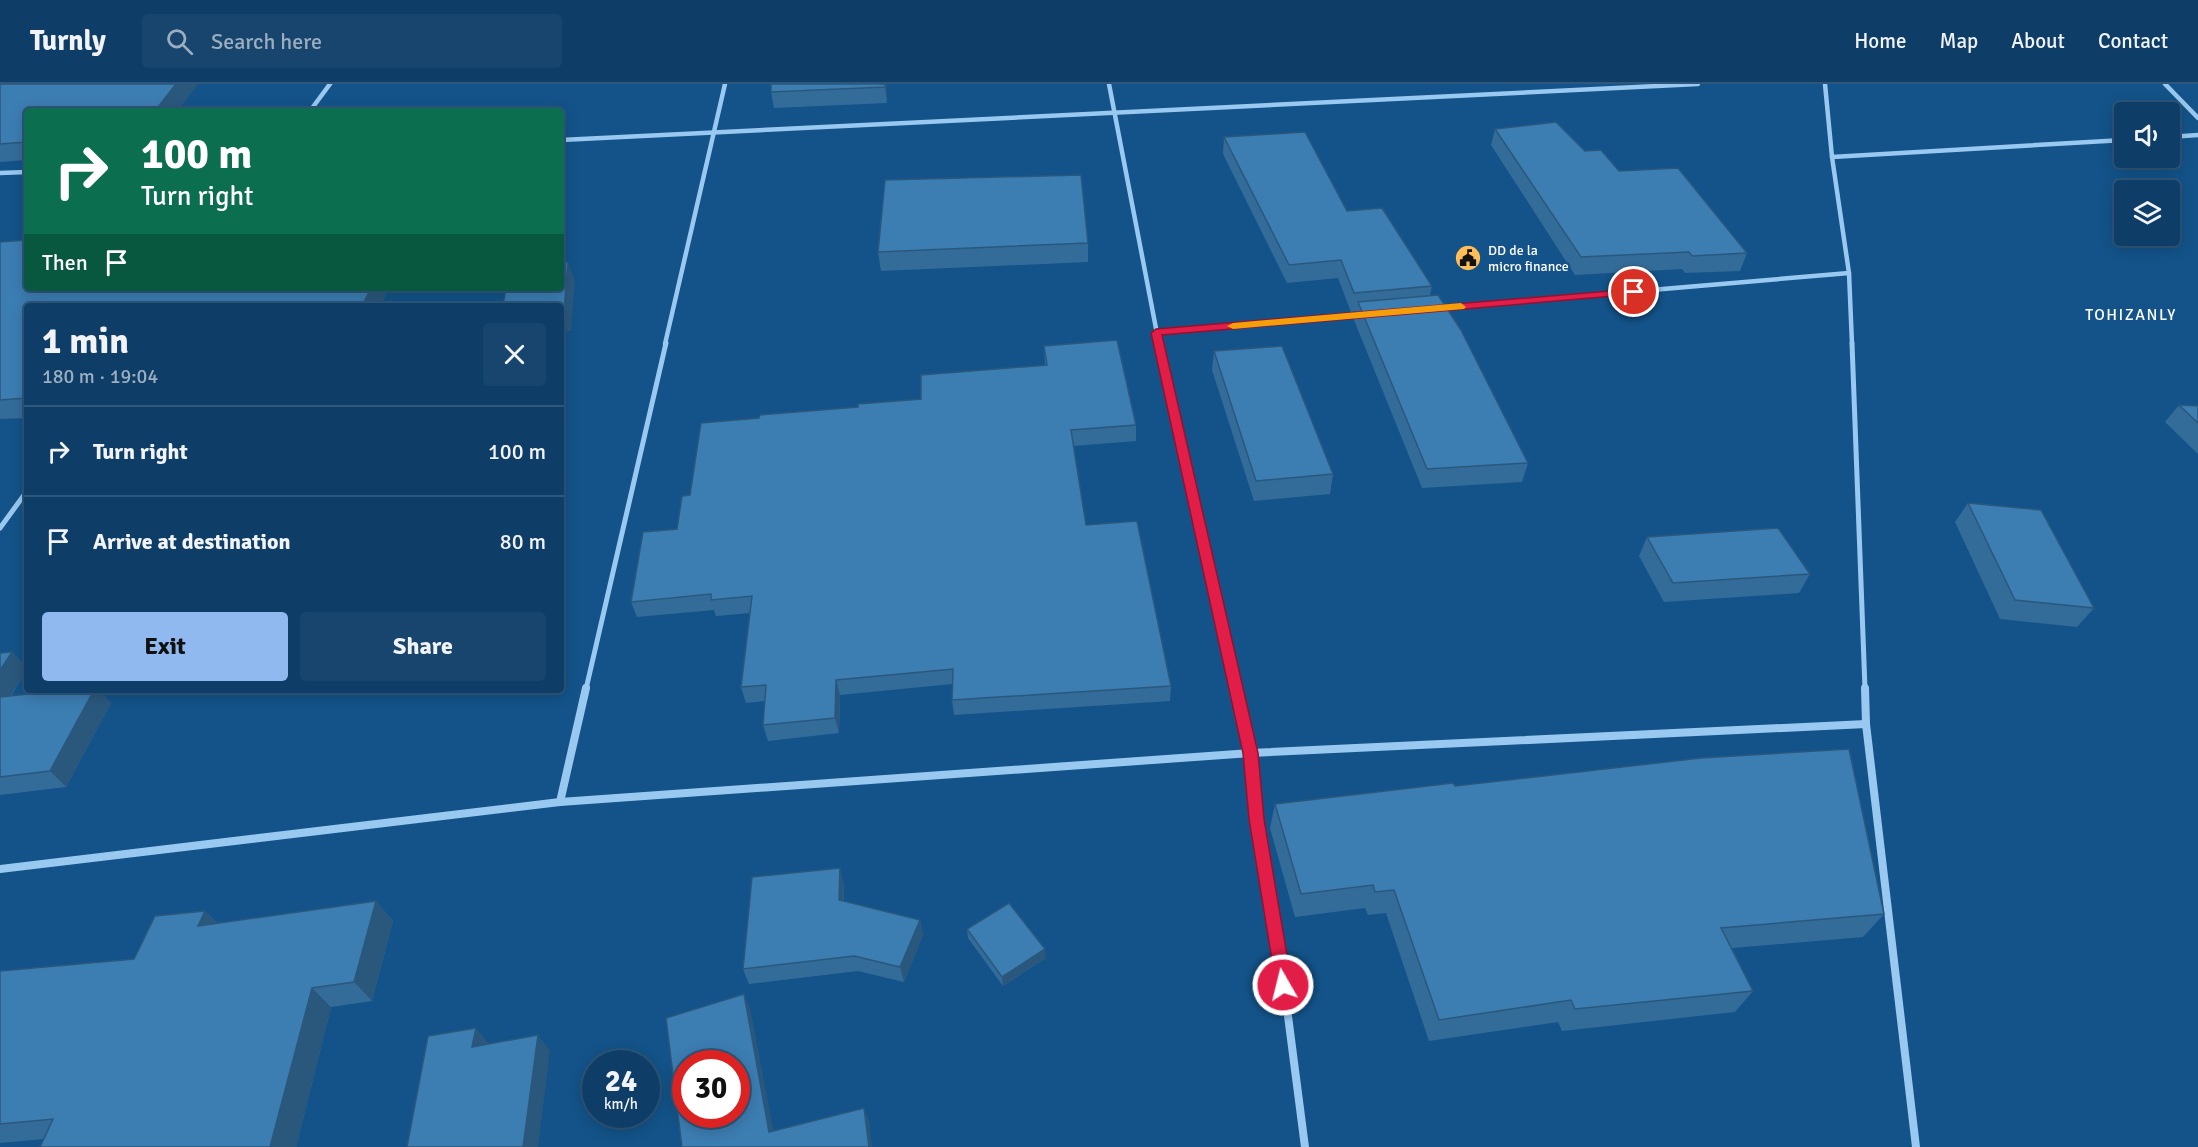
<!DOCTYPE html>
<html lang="en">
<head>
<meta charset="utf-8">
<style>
	:root { --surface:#0e3e67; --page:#17456d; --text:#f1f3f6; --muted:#9baec0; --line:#2e577b; --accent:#90b9f0 }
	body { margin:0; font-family:Signika,sans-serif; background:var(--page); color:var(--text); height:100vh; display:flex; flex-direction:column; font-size:22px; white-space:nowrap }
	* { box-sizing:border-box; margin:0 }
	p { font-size:20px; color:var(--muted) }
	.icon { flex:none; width:33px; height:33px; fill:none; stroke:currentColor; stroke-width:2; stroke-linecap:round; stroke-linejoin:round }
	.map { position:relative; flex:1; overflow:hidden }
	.panel { position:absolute; left:24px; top:219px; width:540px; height:390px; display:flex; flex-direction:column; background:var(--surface); border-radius:6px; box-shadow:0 3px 15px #0003,0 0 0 2px var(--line) }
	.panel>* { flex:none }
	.top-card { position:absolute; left:24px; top:24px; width:540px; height:183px; border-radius:6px; box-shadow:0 3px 15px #0003,0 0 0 2px var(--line); background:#0b6e4f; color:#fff; overflow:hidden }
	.fabs { position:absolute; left:2114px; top:18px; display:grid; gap:12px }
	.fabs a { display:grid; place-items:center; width:66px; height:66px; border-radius:6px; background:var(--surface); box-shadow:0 3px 15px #0003,0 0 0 2px var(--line); font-size:30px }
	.speed { position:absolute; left:582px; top:966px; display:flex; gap:12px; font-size:30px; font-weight:700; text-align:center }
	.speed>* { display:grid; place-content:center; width:78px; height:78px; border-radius:50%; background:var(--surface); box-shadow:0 3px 15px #0003,0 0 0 2px var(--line); line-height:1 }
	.speed small { font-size:15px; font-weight:400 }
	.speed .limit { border:9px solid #d22; background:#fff; color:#111 }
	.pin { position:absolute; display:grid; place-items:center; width:51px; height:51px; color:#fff; margin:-26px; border:3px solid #fff; border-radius:50%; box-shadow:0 2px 6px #0007 }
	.me { position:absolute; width:66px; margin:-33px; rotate:352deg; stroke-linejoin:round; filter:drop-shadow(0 0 4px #0008) }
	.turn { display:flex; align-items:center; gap:21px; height:126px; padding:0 18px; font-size:27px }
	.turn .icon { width:78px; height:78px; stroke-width:2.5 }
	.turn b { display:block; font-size:42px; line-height:51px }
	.then { display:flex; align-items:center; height:57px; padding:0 18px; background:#0003; gap:12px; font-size:22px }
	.round { display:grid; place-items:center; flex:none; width:63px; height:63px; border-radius:6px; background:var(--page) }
	.overview { display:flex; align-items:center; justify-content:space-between; height:102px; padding:0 18px }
	h1 { font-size:36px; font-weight:700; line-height:45px }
	.primary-button { display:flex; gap:12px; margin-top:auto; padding:12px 18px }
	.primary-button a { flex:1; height:69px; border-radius:6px; background:var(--accent); color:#111; font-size:24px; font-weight:700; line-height:69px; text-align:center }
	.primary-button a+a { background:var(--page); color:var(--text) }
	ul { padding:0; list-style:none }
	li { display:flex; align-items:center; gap:18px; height:90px; padding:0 18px; border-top:2px solid var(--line) }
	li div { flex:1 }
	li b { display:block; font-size:22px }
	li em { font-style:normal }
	header { display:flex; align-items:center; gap:36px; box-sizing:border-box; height:84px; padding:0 30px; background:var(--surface); border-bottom:2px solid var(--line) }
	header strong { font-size:28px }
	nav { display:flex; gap:33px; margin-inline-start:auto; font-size:21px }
	.search { width:420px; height:54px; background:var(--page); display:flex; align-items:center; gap:15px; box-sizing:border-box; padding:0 21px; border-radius:6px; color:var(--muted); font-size:22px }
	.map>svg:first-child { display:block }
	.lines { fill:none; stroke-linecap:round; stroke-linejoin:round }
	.street-far2 { stroke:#99c9f0; stroke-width:4.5 }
	.street-far1 { stroke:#99c9f0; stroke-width:5 }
	.street { stroke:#99c9f0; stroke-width:8 }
	.wall { fill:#346c99 }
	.shaded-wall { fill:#2a587d }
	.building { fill:#3c7db2; stroke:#2a587d; stroke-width:1.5; fill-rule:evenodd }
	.route { fill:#e11d48; stroke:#92132f; stroke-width:1.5 }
	.slow { fill:#f59e0b }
	.labels { text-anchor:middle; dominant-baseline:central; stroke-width:5; stroke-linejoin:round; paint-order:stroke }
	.far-poi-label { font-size:14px; fill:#fff; stroke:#135389; text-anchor:start }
	.far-quarter-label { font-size:16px; letter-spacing:1.5px; fill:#fff; stroke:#135389 }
</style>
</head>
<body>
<header>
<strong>Turnly</strong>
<div class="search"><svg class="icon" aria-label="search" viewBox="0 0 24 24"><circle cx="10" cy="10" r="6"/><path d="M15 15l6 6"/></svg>Search here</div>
<nav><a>Home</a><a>Map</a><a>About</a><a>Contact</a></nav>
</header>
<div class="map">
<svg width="2198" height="1063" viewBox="0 0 2198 1063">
	<rect width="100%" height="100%" fill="#135389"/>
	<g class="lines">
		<g class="street-far2">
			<polyline points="1109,0 1159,260"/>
			<polyline points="1825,0 1832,73 1849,189 1852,260"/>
			<polyline points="2165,0 2198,34"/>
			<polyline points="310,27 330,0"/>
			<polyline points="2169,53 2198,51"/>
			<polyline points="561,56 1698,0"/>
			<polyline points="1832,73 2124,56"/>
			<polyline points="0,89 27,88"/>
			<polyline points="1441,224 1849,189"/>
			<polyline points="1156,249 1362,231"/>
			<polyline points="665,260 725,0"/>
		</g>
		<g class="street-far1">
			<polyline points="1158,259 1237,605"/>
			<polyline points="1852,259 1865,605"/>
			<polyline points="0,444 27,407"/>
			<polyline points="586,605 666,259"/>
		</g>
		<g class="street">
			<polyline points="1236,604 1251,669 1257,735 1281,878 1305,1063"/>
			<polyline points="1865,604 1866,640 1916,1063"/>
			<polyline points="560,718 586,604"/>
			<polyline points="0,785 560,718 1251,669 1866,640"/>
		</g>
	</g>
	<g class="wall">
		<polygon points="0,0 27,27 27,76 0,78"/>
		<polygon points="771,0 887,0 887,19 774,24 771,8"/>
		<polygon points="1495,45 1585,67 1619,87 1747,169 1740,187 1685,189 1682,185 1575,191 1491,61"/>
		<polygon points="1224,53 1347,127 1432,202 1430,211 1528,379 1522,398 1422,404 1354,236 1356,227 1351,228 1338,194 1287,199 1223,70"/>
		<polygon points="0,158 27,204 389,204 380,222 27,222 27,334 0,335"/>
		<polygon points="1088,159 1088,178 881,187 878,168"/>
		<polygon points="1044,262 1136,341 1136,357 1073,362 1086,441 1171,602 1170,617 954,631 952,616 952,600 840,611 839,649 768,657 763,641 765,617 746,619 741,603 750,529 716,532 714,526 637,533 631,518 677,445 690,411 759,334 858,323 921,315 1045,282"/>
		<polygon points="1214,267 1333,390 1330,410 1254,417 1212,286"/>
		<polygon points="2179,321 2198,322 2198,370 2165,338"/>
		<polygon points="1968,419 2094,524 2077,543 2000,535 1955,438"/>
		<polygon points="1647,453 1810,490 1799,509 1664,518 1639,472"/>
		<polygon points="12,568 27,584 27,585 11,612 66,606 98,606 111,619 66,703 0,711 0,569"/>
		<polygon points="1455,702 1884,830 1863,853 1732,864 1753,907 1735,928 1562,947 1558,938 1429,957 1386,829 1368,831 1365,824 1295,833 1270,744 1275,720"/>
		<polygon points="844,800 844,817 920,836 923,851 904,898 858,887 749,900 743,885"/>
		<polygon points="376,817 393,837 372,917 331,923 296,1063 40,1063 44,1055 0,1059 0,887 134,875 205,827 217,839"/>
		<polygon points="967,845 1046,874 1003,902 968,854"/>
	</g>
	<g class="shaded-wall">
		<polygon points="176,0 198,0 178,27 155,27"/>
		<polygon points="885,0 887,0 887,19 885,3"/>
		<polygon points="568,178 575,197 571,247 561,248 561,228"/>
		<polygon points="149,204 172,204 150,208"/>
		<polygon points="371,204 389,204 380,222 362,222"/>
		<polygon points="12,568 27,584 27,585 0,628 0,586"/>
		<polygon points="836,596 840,611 839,649 835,634"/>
		<polygon points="94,606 98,606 111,619 66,703 50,687"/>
		<polygon points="840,784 844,800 843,831 839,816"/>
		<polygon points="376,817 393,837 372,917 354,898"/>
		<polygon points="205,827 225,847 198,842"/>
		<polygon points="920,836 923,851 904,898 900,883"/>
		<polygon points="1045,865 1046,874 1003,902 1002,893"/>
		<polygon points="312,904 331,923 296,1063 270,1063"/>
		<polygon points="744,910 750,924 776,1060 769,1048"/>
		<polygon points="476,944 489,960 472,963"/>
		<polygon points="538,951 550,967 538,1063 523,1063"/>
		<polygon points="864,1024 869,1037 872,1063 869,1063"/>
	</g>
	<g class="building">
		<polygon points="0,0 176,0 155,27 27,27 27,58 0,60"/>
		<polygon points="771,0 885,0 885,3 771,8"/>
		<polygon points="1556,38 1585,67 1601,66 1619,87 1678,84 1747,169 1692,172 1689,168 1581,173 1495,45"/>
		<polygon points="1305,48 1347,127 1382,124 1432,202 1354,209 1341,176 1289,181 1224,53"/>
		<polygon points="1081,91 1088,159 878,168 885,96"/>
		<polygon points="27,156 27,204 149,204 150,208 155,207 158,204 371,204 362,222 27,222 27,314 0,316 0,158"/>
		<polygon points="568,178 564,228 561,228 561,222 503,222 506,204 561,204 561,179"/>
		<polygon points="1438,211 1461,246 1528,379 1427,385 1358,218"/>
		<polygon points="1117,256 1136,341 1071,346 1086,441 1137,437 1171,602 952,616 953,585 836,596 835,634 763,641 766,601 741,603 752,512 711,516 711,510 631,518 643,448 677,445 682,412 690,411 701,339 759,334 760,331 858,323 858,320 921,315 921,291 1047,281 1044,262"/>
		<polygon points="1282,262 1333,390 1256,397 1214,267"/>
		<polygon points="2179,321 2198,322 2198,339"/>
		<polygon points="1968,419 2041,426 2094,524 2015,516"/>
		<polygon points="1778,444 1810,490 1673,499 1647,453"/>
		<polygon points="12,568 0,586 0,569"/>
		<polygon points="66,606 94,606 50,687 0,693 0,613"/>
		<polygon points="1849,665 1884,830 1721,844 1753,907 1575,925 1571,916 1439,936 1394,806 1375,808 1373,801 1301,810 1275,720 1453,699 1455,702 1701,674"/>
		<polygon points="840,784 839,816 920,836 900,883 854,872 743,885 752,793"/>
		<polygon points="376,817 354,898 312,904 270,1063 40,1063 53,1035 0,1040 0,887 134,875 155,832 205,827 198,842"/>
		<polygon points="1009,819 1045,865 1002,893 967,845"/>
		<path d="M 744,910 L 769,1048 L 864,1024 L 869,1063 L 682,1063 L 666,934 ZM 686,980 L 736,980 L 736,1030 L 686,1030 Z"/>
		<polygon points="476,944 472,963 538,951 523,1063 407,1063 428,952"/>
	</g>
	<polygon class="route" points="1634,205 1639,208 1638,210 1162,251 1258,669 1264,735 1292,901 1290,907 1283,910 1277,907 1249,735 1243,669 1151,249 1156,245"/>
	<polygon class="slow" points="1461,219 1466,223 1464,225 1233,245 1227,242 1233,239"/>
	<defs>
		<g id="civic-disc" transform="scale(1.35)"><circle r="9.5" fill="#ffbd58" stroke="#135389"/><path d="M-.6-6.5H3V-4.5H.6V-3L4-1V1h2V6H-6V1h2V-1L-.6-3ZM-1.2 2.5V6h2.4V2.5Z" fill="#111"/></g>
	</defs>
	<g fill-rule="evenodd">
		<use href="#civic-disc" x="1468" y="174"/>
	</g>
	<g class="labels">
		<g class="far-poi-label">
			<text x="1488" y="166">DD de la<tspan x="1488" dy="16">micro finance</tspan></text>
		</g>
		<g class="far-quarter-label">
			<text x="2131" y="231">TOHIZANLY</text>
		</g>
	</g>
</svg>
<div class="fabs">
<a><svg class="icon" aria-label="sound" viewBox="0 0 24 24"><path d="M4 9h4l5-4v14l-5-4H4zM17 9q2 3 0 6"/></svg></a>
<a><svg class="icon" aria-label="layers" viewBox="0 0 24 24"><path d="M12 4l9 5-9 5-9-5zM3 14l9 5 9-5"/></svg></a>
</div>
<div class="speed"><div>24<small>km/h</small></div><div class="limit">30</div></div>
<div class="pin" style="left:1634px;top:208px;background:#d93025"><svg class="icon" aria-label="arrive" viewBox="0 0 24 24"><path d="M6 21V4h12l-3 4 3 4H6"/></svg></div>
<svg class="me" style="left:1283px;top:901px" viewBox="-20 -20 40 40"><circle r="17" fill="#e11d48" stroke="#fff" stroke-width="3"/><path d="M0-11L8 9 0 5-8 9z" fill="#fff"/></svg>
<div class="top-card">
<div class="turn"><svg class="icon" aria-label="right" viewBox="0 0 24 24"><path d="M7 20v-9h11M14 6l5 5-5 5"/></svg><div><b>100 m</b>Turn right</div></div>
<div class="then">Then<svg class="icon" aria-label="arrive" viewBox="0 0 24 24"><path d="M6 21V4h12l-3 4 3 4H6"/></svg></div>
</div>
<section class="panel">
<div class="overview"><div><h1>1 min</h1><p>180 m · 19:04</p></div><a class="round"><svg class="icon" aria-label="close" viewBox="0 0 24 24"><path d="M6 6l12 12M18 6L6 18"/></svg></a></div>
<ul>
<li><svg class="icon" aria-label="right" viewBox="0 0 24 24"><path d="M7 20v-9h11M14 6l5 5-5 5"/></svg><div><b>Turn right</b></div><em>100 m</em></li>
<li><svg class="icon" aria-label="arrive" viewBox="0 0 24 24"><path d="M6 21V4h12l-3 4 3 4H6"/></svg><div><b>Arrive at destination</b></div><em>80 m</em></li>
</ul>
<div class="primary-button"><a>Exit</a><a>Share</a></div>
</section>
</div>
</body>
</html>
